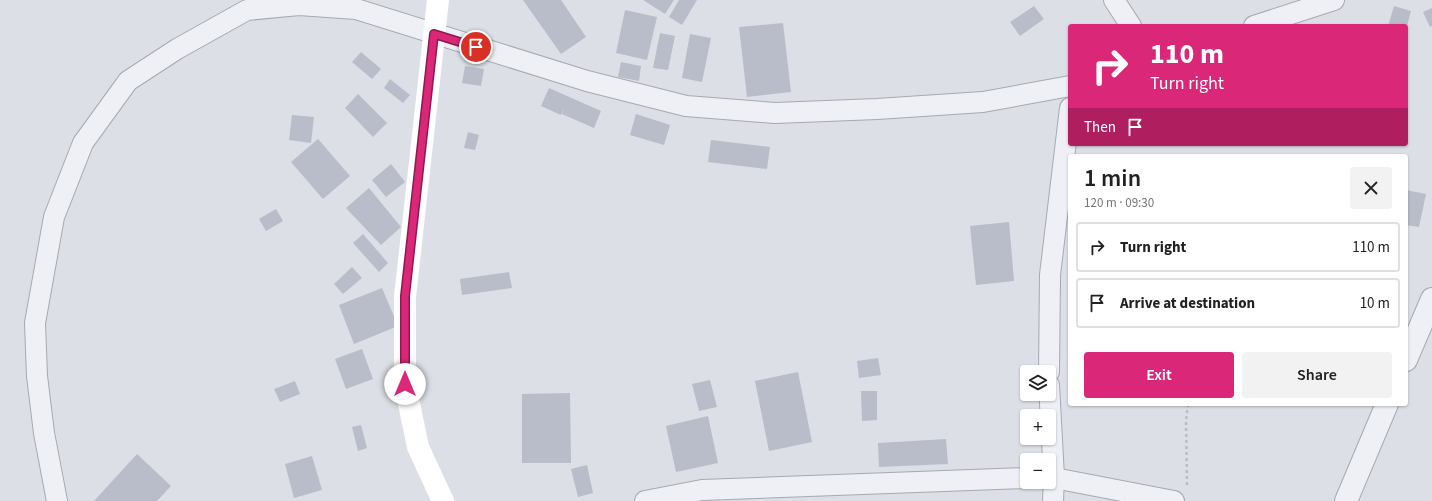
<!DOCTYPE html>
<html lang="en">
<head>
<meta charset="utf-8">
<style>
	:root { --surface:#fff; --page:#f2f2f2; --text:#222; --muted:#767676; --line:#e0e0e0; --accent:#db2777 }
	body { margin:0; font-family:"Source Sans 3",sans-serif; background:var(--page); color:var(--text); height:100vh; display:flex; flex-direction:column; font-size:15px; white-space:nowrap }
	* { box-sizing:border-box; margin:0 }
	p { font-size:13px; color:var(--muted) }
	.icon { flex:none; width:22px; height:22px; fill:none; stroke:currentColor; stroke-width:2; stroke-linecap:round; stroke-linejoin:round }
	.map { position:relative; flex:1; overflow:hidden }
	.panel { position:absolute; left:1068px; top:154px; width:340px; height:252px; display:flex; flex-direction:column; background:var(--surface); border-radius:4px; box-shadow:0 1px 3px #0004 }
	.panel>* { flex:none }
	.banner { position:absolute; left:1068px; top:24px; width:340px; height:122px; border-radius:4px; box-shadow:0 1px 3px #0004; background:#db2777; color:#fff; overflow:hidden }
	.tools { position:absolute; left:1020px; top:365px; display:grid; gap:8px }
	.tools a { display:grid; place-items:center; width:36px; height:36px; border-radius:4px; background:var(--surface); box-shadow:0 1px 3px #0004; font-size:20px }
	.pin { position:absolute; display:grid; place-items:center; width:34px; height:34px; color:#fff; margin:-17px; border:2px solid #fff; border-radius:50%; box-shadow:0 1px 4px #0007 }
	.me { position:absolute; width:44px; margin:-22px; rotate:0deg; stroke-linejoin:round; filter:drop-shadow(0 0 3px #0008) }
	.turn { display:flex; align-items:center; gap:14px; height:84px; padding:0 16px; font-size:18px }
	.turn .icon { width:52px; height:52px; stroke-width:2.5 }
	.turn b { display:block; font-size:28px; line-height:34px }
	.then { display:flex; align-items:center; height:38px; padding:0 16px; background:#0003; gap:8px; font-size:15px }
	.round { display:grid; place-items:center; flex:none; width:42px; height:42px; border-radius:4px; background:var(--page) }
	.overview { display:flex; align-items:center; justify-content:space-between; height:68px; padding:0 16px }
	h1 { font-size:24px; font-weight:600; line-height:30px }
	.button { display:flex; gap:8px; margin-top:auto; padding:8px 16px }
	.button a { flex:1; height:46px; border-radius:4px; background:var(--accent); color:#fff; font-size:16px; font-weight:600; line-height:46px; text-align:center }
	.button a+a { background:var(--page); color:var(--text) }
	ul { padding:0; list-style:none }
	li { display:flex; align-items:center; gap:12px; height:50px; margin:0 8px 6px; padding:0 8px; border:2px solid var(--line); border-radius:4px }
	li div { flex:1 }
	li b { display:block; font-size:15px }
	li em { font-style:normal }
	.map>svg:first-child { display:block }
	.building { fill:#b9bdc9 }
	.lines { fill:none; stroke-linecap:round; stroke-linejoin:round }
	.minor-casing { stroke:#a5a9b3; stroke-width:22 }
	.tertiary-casing { stroke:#a5a9b3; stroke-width:24 }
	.path { stroke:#babdc5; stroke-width:2.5; stroke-dasharray:3 3; stroke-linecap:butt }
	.minor { stroke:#eef0f5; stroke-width:20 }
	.tertiary { stroke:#eef0f5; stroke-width:22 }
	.secondary { stroke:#fff; stroke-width:22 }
	.route-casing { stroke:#8e194d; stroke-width:10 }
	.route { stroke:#db2777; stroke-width:7 }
</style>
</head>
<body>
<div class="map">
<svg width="1432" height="501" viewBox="0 0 1432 501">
	<rect width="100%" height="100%" fill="#dcdfe6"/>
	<g class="building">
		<polygon points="523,0 561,0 586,37 561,54"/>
		<polygon points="643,0 674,0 665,14"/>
		<polygon points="679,0 697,0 682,25 669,17"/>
		<polygon points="1034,6 1044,19 1020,36 1010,22"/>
		<polygon points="1394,6 1411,11 1407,26 1388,26"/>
		<polygon points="1432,8 1432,26 1430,27 1423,12"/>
		<polygon points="625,10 657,17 647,60 616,53"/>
		<polygon points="783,23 791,92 747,97 739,27"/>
		<polygon points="660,33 675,36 668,70 653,68"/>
		<polygon points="690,34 711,38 702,82 682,78"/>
		<polygon points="361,52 381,69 372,79 352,62"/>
		<polygon points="621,62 641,66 639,81 618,77"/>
		<polygon points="465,66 484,69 481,86 462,83"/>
		<polygon points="390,79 410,95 403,103 384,88"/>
		<polygon points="549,88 601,111 594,128 562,114 565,106 561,115 541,106"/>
		<polygon points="358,94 387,123 373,137 345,108"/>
		<polygon points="636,114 670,125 664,145 630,135"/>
		<polygon points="292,115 314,117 311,143 289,140"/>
		<polygon points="468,132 479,135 475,150 464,148"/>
		<polygon points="318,139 350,176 323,199 291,162"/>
		<polygon points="711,140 770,147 767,169 708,162"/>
		<polygon points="391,164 405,182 386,197 372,180"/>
		<polygon points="369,188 401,227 381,245 346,208"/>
		<polygon points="1406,190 1426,194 1419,227 1406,225"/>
		<polygon points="276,209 283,221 266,231 259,219"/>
		<polygon points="1009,222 1014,281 976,285 970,226"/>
		<polygon points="363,234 388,263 379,272 353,243"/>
		<polygon points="352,267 362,278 343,294 334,284"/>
		<polygon points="509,272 512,288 462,295 460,279"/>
		<polygon points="382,288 398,326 354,344 339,305"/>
		<polygon points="362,349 373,379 346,389 335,359"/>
		<polygon points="878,358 881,375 859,378 857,361"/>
		<polygon points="798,372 812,442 769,451 755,381"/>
		<polygon points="710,380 717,407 699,411 692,384"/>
		<polygon points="295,381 300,394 280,402 274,389"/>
		<polygon points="861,391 877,391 877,420 862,421"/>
		<polygon points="570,393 571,463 522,463 522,394"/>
		<polygon points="708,416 718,463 676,472 666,426"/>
		<polygon points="361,425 367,448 358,451 352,427"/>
		<polygon points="946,439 948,464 879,467 878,443"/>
		<polygon points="137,454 171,486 157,501 94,501"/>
		<polygon points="312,456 322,490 294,498 285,464"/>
		<polygon points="587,465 593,493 578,497 571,469"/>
	</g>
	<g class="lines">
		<g class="minor-casing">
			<g id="minor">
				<polyline points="1114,0 1131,26"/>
				<polyline points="1254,26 1334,0"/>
				<polyline points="1049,372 1050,275 1070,108"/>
				<polyline points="1049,385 1054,477 1053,501"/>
				<polyline points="1049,477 1174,501"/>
				<polyline points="57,501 44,433 37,376 35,323 54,217 83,143 128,81 177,49 247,10 299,5 356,9 587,81 686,106 775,113 877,109 983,102 1070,86"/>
				<polyline points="645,501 702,490 1027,478"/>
			</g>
		</g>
		<g class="tertiary-casing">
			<g id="tertiary">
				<polyline points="1406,360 1432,299"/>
				<polyline points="1346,501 1387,404"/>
			</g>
		</g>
		<polyline class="path" points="1187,485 1186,420 1188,404"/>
		<use href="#minor" class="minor"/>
		<use href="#tertiary" class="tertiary"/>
		<polyline class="secondary" points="438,0 405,297 405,384 418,447 443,501"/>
	</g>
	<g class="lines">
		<g class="route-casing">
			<polyline id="route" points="405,384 405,296 434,34 476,47"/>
		</g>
		<use href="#route" class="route"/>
	</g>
</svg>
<div class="tools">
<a><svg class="icon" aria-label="layers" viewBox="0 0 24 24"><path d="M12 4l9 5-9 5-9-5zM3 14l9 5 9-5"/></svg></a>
<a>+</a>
<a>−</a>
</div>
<div class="pin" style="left:476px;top:47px;background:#d93025"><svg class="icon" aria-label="arrive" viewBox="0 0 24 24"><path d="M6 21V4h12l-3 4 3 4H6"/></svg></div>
<svg class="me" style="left:405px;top:384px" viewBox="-20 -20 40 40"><circle r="19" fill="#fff"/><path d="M0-13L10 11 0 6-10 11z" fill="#db2777"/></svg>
<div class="banner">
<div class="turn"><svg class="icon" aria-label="right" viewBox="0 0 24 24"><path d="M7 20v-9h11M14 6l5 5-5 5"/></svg><div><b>110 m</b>Turn right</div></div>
<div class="then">Then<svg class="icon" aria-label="arrive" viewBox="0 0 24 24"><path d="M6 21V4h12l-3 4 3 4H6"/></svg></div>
</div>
<section class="panel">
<div class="overview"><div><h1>1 min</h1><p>120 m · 09:30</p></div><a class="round"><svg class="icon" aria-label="close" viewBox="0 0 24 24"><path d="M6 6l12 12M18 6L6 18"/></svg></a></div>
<ul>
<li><svg class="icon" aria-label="right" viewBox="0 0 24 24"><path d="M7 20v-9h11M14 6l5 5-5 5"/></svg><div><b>Turn right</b></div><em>110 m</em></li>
<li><svg class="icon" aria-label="arrive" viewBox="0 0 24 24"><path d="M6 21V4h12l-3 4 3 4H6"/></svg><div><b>Arrive at destination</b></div><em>10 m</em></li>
</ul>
<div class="button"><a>Exit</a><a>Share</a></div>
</section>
</div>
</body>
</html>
